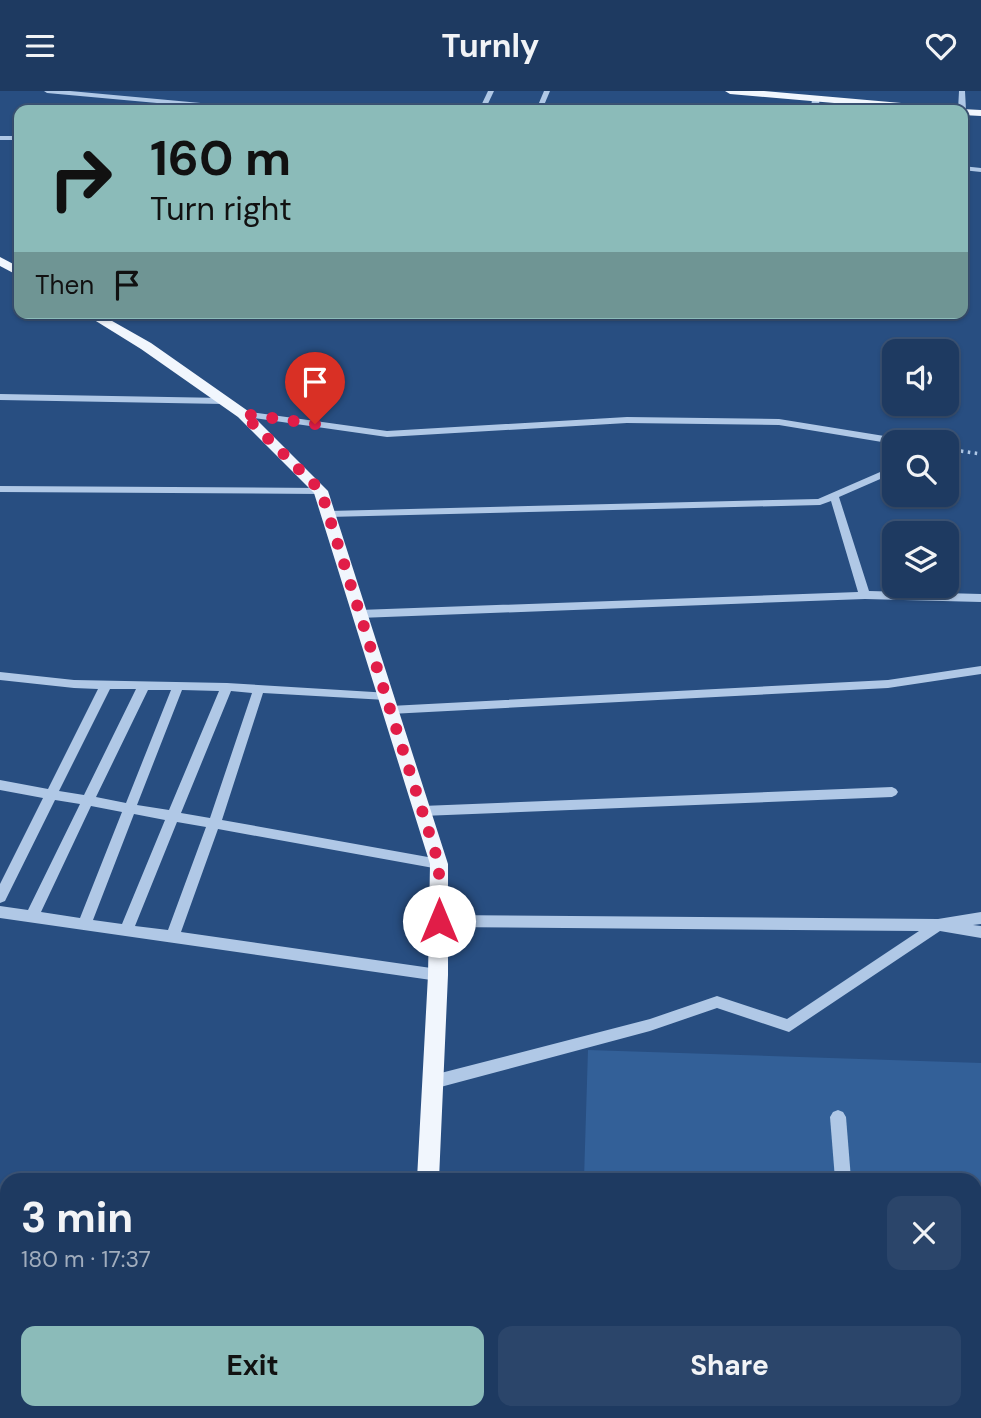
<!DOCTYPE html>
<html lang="en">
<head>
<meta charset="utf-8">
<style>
	:root { --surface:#1e3a61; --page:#2b456a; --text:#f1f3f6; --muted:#a1adbd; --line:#3c5476; --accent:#8bbbb9 }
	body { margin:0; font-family:"DM Sans",sans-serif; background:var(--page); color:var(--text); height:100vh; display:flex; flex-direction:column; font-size:26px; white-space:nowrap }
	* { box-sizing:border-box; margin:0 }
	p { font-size:23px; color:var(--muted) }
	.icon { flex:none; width:38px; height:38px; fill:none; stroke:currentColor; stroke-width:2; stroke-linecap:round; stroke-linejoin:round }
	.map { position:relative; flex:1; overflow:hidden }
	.details { position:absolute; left:0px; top:1082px; width:982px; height:247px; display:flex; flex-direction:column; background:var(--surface); border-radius:21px 21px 0 0; box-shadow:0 2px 5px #0004,0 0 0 2px var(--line) }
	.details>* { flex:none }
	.guide { position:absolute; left:14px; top:14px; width:954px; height:214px; border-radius:14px; box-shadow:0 2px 5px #0004,0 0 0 2px var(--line); background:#8bbbb9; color:#111; overflow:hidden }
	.fabs { position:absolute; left:882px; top:248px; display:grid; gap:14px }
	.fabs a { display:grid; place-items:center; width:77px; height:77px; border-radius:14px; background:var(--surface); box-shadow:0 2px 5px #0004,0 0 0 2px var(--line); font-size:35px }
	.pin { position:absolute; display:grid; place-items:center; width:60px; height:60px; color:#fff; margin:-72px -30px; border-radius:50% 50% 50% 0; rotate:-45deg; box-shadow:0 0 7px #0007 }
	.pin .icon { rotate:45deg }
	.me { position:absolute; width:77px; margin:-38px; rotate:0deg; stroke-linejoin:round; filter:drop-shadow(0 0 5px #0008) }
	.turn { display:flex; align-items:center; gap:24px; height:147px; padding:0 21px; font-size:32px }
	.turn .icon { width:91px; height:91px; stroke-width:2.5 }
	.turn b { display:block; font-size:49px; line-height:60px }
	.then { display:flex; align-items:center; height:66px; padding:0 21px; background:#0003; gap:14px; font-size:26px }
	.round { display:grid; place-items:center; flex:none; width:74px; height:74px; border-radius:14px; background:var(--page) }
	.summary { display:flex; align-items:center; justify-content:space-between; height:119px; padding:0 21px }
	h1 { font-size:42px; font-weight:700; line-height:52px }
	.button { display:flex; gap:14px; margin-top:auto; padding:14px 21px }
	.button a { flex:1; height:80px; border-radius:14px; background:var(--accent); color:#111; font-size:28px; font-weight:700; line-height:80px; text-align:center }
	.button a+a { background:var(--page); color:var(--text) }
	header { display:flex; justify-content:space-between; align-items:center; height:91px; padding:0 21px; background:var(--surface); font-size:32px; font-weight:700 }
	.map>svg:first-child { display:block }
	.green { fill:#336098 }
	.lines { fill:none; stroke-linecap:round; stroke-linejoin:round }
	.path { stroke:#b0c8e6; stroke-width:3.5; stroke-dasharray:2.5 4.5; stroke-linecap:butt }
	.minor { fill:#b0c8e6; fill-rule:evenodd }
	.major { fill:#f1f6fd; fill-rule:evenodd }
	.route { stroke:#e11d48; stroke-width:12; stroke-dasharray:0 21.6 }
</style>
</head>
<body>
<header><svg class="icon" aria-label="menu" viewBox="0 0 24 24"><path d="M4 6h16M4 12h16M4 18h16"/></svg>Turnly<svg class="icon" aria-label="heart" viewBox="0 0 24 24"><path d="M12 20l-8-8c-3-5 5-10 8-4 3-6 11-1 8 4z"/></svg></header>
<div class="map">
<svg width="981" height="1327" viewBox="0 0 981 1327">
	<rect width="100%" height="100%" fill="#284e81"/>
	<polygon class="green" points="588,959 981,972 981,1327 576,1327 576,1321 975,1321 975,1088 584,1088"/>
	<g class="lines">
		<polyline class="path" points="947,358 981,363"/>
		<g class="minor">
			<polygon points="44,0 70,0 255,17 259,19 234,19 47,2"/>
			<polygon points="488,0 494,0 485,19 479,19"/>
			<polygon points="544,0 550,0 542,19 536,19"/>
			<polygon points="959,0 965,0 966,19 962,21 962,19 958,19"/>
			<polygon points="816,5 820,7 818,19 811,19 812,7"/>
			<rect x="0" y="45" width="19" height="4"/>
			<polygon points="962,75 981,77 981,81 962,79"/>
			<polygon points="0,303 224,307 229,310 224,313 0,309"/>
			<polygon points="243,320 387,340 627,326 779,328 909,349 914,352 894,353 779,334 627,332 387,346 240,325 238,323"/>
			<polygon points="894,375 894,382 839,406 869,500 981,503 981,511 865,508 359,527 353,523 359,519 858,501 831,410 820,414 328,426 323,423 328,420 818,408"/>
			<polygon points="0,395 321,397 326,400 321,403 0,401"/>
			<polygon points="981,575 981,583 888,597 390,623 384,619 390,615 888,589"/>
			<path d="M 0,581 L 74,589 L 227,592 L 390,602 L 392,605 L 386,609 L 263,602 L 222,729 L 439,768 L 444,769 L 446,773 L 444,777 L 439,778 L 218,738 L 181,841 L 438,878 L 443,880 L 445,884 L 443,888 L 438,890 L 0,827 L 0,815 L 28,819 L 80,713 L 55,709 L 5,810 L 0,812 L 0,793 L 43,707 L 0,699 L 0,689 L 48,698 L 98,598 L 74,597 L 0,589 ZM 110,598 L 136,598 L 84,704 L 59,700 ZM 148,599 L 171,599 L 126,712 L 96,706 ZM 182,599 L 219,600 L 169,719 L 137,714 ZM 231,600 L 252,602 L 210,727 L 181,722 ZM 91,715 L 122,721 L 80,827 L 41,821 ZM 134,723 L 165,729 L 122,833 L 93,829 ZM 177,731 L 206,736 L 168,839 L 135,835 Z"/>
			<polygon points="892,696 896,698 898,701 896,704 892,706 422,725 418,724 416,720 418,716 422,715"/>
			<polygon points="981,821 981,833 973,834 981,835 981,847 940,840 789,941 717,917 650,940 433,998 428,996 426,991 428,986 433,984 650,928 717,905 787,928 919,840 439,836 434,834 432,830 434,826 439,824 938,828"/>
			<polygon points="838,1019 843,1021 846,1026 851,1088 835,1088 830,1026 833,1021"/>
			<rect x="851" y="1321" width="18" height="6"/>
		</g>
		<g class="major">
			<polygon points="725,0 764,0 947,16 952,19 915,19 730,3"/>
			<polygon points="962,18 981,19 981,25 962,24 962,19 958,19"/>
			<polygon points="0,166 19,176 19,185 0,175"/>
			<polygon points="83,222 98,222 151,252 248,320 328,400 448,773 448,884 439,1088 417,1088 428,884 430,773 314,402 238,326 141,258"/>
			<polygon points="404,1321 428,1321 429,1327 403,1327"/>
		</g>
	</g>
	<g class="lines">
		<polyline class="route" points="315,333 243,323 321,400 439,773 439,830"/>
	</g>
</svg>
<div class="fabs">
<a><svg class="icon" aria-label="sound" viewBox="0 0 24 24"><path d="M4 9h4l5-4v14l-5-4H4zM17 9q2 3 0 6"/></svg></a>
<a><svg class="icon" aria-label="search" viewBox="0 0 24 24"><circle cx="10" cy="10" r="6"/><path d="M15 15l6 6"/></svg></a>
<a><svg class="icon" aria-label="layers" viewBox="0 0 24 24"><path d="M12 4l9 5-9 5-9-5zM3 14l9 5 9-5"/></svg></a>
</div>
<div class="pin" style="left:315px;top:333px;background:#d93025"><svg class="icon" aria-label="arrive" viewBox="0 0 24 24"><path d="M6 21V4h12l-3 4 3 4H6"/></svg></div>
<svg class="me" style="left:439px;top:830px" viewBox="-20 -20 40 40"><circle r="19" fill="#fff"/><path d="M0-13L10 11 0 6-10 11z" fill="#e11d48"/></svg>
<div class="guide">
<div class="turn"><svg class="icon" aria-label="right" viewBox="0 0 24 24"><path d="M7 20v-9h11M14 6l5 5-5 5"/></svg><div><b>160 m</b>Turn right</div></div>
<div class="then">Then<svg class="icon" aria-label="arrive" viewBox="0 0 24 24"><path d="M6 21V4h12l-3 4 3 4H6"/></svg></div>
</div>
<section class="details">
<div class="summary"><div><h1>3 min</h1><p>180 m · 17:37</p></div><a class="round"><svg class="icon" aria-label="close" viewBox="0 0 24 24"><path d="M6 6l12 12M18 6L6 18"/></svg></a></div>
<div class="button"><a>Exit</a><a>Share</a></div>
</section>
</div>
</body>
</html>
